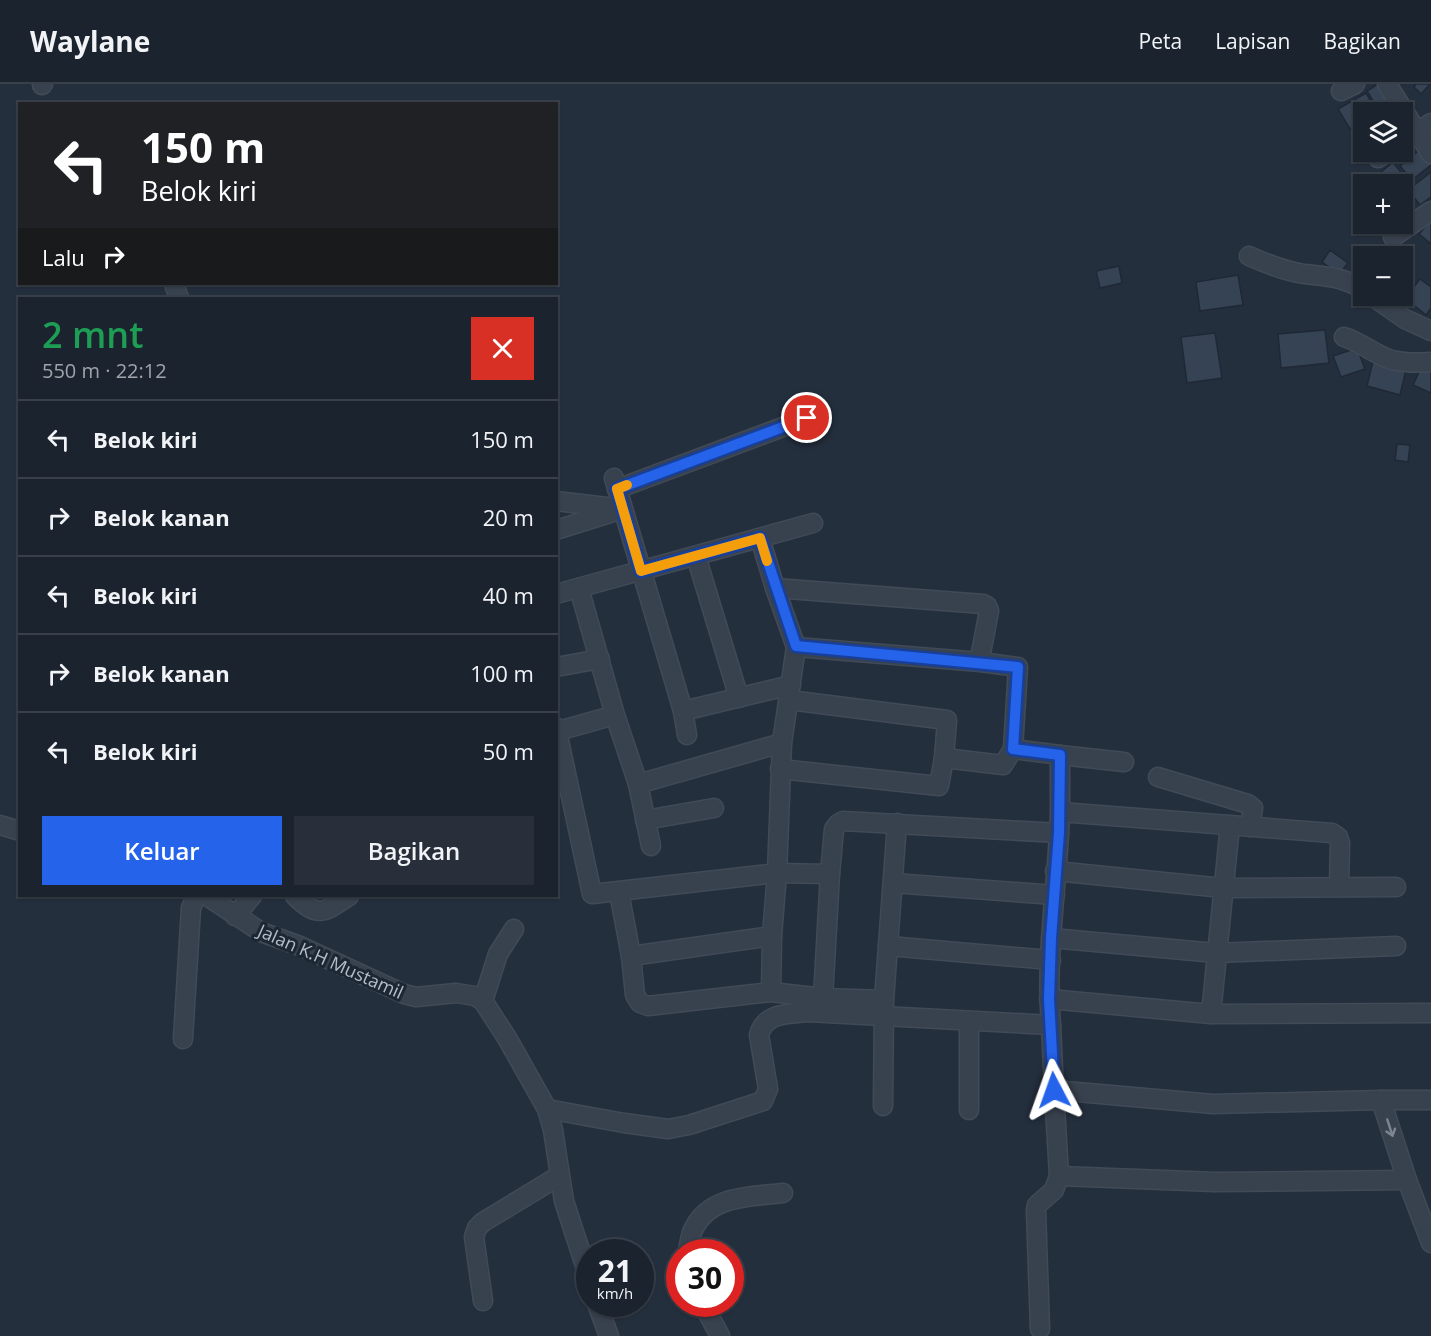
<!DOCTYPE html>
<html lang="id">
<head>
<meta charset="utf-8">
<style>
	:root { --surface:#1b232e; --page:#282f3a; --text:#f1f3f6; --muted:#a0a4aa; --line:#39404a; --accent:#2563eb }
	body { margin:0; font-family:"Open Sans",sans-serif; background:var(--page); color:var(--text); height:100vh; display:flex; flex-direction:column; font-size:22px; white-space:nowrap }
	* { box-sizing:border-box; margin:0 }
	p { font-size:20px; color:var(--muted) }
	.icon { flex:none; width:33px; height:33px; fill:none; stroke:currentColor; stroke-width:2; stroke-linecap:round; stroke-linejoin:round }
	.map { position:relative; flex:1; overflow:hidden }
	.side { position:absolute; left:18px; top:213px; width:540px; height:600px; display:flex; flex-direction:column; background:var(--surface); border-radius:0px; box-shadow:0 2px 4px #0004,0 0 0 2px var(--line) }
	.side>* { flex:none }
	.top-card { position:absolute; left:18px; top:18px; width:540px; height:183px; border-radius:0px; box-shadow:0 2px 4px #0004,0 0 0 2px var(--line); background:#202124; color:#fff; overflow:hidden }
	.buttons { position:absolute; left:1353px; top:18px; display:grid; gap:12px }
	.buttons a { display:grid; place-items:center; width:60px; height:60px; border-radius:0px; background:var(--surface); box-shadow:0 2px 4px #0004,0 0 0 2px var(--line); font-size:30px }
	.speed { position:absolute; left:576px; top:1155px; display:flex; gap:12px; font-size:30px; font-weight:700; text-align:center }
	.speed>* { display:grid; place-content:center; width:78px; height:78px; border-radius:50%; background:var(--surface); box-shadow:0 2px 4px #0004,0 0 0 2px var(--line); line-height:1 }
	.speed small { font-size:15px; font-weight:400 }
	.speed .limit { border:9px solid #d22; background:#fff; color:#111 }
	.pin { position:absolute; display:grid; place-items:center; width:51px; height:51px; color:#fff; margin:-26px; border:3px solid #fff; border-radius:50%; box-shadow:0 2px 6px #0007 }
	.me { position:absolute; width:66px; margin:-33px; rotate:356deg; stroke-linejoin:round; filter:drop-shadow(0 0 4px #0008) }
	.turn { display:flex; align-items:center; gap:21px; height:126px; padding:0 24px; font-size:27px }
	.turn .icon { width:78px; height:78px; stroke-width:2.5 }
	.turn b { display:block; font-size:42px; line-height:51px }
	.then { display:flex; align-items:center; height:57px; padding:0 24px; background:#0003; gap:12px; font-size:22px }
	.round { display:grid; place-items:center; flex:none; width:63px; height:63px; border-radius:0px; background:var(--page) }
	.head { display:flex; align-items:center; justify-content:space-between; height:102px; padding:0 24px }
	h1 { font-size:36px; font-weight:600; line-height:45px; color:#1e9e55 }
	.cta { display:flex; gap:12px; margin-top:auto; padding:12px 24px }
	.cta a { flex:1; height:69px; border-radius:0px; background:var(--accent); color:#fff; font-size:24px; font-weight:600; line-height:69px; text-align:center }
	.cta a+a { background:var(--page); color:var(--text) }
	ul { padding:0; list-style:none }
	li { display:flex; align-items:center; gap:18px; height:78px; padding:0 24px; border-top:2px solid var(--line) }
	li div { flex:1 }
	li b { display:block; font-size:22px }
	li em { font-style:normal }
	header { display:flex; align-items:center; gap:36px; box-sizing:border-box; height:84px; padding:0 30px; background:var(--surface); border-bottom:2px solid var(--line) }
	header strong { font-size:28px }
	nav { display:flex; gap:33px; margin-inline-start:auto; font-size:21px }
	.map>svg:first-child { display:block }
	.building { fill:#364354; stroke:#1f2835; stroke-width:1.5 }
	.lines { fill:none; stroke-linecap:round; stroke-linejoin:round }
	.minor-casing { stroke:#414a57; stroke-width:21 }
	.minor { stroke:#38414e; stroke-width:18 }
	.oneway { stroke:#7c8592 }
	.route-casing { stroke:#184099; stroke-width:15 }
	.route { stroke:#2563eb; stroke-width:10 }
	.slow { stroke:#f59e0b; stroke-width:10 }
	.labels { text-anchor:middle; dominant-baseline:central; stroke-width:6; stroke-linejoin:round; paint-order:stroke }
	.street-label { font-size:18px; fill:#b4bcc9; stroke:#1d2633 }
</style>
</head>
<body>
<header>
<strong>Waylane</strong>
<nav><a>Peta</a><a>Lapisan</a><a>Bagikan</a></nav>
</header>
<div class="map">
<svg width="1431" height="1252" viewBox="0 0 1431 1252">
	<rect width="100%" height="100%" fill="#242f3e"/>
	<g class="building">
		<polygon points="1378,0 1384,0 1397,21 1386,28 1380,28 1367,7"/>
		<polygon points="1416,0 1430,0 1421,10 1414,3"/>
		<polygon points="1366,9 1377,28 1364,28 1364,37 1350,45 1338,25"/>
		<polygon points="1423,63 1431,73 1431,81 1412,96 1400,82"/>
		<polygon points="1393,78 1403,91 1390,100 1381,100 1375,93"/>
		<polygon points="1431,88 1431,113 1420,121 1408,106"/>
		<polygon points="1406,103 1411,122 1402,124 1402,104"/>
		<polygon points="1431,136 1431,160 1419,150"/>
		<polygon points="1330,166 1348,179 1339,190 1322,178"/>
		<polygon points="1119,182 1122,199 1100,204 1096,187"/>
		<polygon points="1238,191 1243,221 1200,227 1196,198"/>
		<polygon points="1420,195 1431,203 1431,224 1426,231 1405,214"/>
		<polygon points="1325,246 1329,279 1281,284 1278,250"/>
		<polygon points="1215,249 1222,294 1187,299 1181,253"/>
		<polygon points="1357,264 1365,285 1341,293 1333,272"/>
		<polygon points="1374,273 1407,282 1400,311 1367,302"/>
		<polygon points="1422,282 1431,287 1431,309 1413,301"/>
		<polygon points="1397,360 1410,361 1408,378 1395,376"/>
	</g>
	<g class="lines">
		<g class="minor-casing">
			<g id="minor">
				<polyline points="1387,0 1431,70"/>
				<polyline points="42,1 43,0"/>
				<polyline points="1341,7 1355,0"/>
				<polyline points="1402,58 1431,39"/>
				<polyline points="1378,74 1388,68"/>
				<polyline points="1393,153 1431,127"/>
				<path d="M 1249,172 C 1267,180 1285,187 1304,190 C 1328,193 1342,192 1364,206"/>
				<polyline points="174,200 179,214"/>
				<polyline points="1372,212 1405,235 1431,247"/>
				<path d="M 1344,253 C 1361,258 1375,271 1392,276 C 1405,279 1418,279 1431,278"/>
				<polyline points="614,394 683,627 687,651"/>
				<polyline points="617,405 807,334"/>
				<polyline points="556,417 615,424"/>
				<polyline points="556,446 623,425"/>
				<polyline points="760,454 775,504"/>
				<polyline points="696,472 739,614"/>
				<polyline points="579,504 615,631"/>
				<polyline points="556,510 813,439"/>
				<polyline points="796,563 981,578"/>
				<polyline points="556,583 600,575"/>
				<polyline points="683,627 791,601"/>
				<polyline points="556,643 592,810 777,789 782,659 796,563 775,504 983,520 987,522 989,527 981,569 981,578 1018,583 1013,665 1060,671 1060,728"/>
				<polyline points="558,647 615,631 638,700 782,659"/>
				<polyline points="1060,671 1124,678"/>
				<polyline points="944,674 1003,681 1013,665"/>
				<polyline points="780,685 939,702 944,674 947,636 789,616"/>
				<polyline points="1158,693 1248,720 1253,724 1250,743"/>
				<polyline points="638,700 651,762"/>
				<polyline points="645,736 714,724"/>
				<polyline points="0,741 20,747"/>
				<polyline points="1055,787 1223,804 1396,803"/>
				<polyline points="893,799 1055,811"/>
				<polyline points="619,808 631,872 635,911 640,919 648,922 771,908"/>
				<polyline points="207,812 261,848 300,862 404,910 416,913 456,909 475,912 483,917 507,954 547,1025 553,1046 564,1117 590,1197"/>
				<path d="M 295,812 C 318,835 325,828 349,812"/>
				<polyline points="235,832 252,812"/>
				<polyline points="1051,854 1216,869 1396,862"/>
				<polyline points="888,862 1051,876"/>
				<polyline points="631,872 772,852"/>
				<polyline points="823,914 830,790"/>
				<polyline points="1049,915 1211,930 1230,741"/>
				<polyline points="884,916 823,914 771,908 772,852 777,789 830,790 834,745 838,740 843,737 1059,749"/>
				<polyline points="483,917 498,870 514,845"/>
				<polyline points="1211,930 1431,929"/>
				<path d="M 1051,941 C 1045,870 1058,799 1060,728 L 1332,749 L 1338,753 L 1340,759 L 1339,803"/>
				<polyline points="183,955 191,824 196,812"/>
				<polyline points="1431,1016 1381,1016 1407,1096 1431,1159"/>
				<polyline points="883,1022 884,916 897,739"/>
				<path d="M 547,1025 L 624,1039 L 668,1045 L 689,1041 L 763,1017 L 768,1005 L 759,951 C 765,928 789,930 808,928 L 1051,941 L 1054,1006 L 1213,1020 L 1381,1016"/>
				<polyline points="969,1026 969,937"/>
				<polyline points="1059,1092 1215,1098 1407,1096"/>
				<path d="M 688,1168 C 689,1161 690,1152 693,1146 C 709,1111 750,1113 783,1109"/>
				<polyline points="483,1217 474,1153 477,1144 483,1138 559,1092"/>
				<polyline points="597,1220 609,1252"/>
				<polyline points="703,1220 720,1252"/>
				<polyline points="1040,1245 1036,1126 1037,1121 1054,1106 1059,1092 1054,1006"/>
			</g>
		</g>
		<use href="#minor" class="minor"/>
	</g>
	<defs><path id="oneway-shaft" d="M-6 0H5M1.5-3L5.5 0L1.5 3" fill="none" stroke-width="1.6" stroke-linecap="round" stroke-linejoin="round" transform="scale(1.5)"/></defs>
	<use class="oneway" href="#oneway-shaft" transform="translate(1390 1044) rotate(72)"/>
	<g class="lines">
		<g class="route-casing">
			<polyline id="route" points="807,334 617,405 641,487 760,454 796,562 1018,583 1013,665 1060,671 1059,749 1051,854 1049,915 1054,1006"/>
		</g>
		<use href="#route" class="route"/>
		<polyline class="slow" points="627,401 617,405 641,487 760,454 767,477"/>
	</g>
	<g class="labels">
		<g class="street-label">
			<text transform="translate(331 877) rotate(24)">Jalan K.H Mustamil</text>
		</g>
	</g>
</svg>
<div class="buttons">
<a><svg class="icon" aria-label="layers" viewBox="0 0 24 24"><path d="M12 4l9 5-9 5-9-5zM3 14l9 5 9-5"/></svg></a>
<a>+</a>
<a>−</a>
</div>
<div class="speed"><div>21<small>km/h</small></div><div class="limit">30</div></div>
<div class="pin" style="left:807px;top:334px;background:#d93025"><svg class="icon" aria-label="arrive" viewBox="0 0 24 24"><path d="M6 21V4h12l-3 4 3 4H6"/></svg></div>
<svg class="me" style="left:1054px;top:1006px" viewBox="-20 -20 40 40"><path d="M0-17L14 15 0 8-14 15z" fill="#2563eb" stroke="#fff" stroke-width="4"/></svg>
<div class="top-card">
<div class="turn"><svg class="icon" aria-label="left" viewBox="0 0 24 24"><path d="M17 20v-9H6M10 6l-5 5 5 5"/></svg><div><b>150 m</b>Belok kiri</div></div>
<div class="then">Lalu<svg class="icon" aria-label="right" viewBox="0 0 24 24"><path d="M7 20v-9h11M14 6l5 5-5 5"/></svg></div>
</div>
<section class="side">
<div class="head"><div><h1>2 mnt</h1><p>550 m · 22:12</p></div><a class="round" style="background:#d93025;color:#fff"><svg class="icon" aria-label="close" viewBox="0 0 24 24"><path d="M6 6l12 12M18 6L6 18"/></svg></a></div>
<ul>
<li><svg class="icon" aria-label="left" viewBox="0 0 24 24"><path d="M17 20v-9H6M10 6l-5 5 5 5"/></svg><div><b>Belok kiri</b></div><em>150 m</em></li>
<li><svg class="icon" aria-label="right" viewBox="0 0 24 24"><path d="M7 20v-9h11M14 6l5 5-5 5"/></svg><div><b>Belok kanan</b></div><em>20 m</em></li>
<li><svg class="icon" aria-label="left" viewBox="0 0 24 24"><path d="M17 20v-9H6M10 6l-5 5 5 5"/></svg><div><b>Belok kiri</b></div><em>40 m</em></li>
<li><svg class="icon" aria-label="right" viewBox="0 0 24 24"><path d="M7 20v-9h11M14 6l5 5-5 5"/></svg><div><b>Belok kanan</b></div><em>100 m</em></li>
<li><svg class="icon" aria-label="left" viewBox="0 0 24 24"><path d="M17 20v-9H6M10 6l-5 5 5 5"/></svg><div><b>Belok kiri</b></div><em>50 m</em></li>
</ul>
<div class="cta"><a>Keluar</a><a>Bagikan</a></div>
</section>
</div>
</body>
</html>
